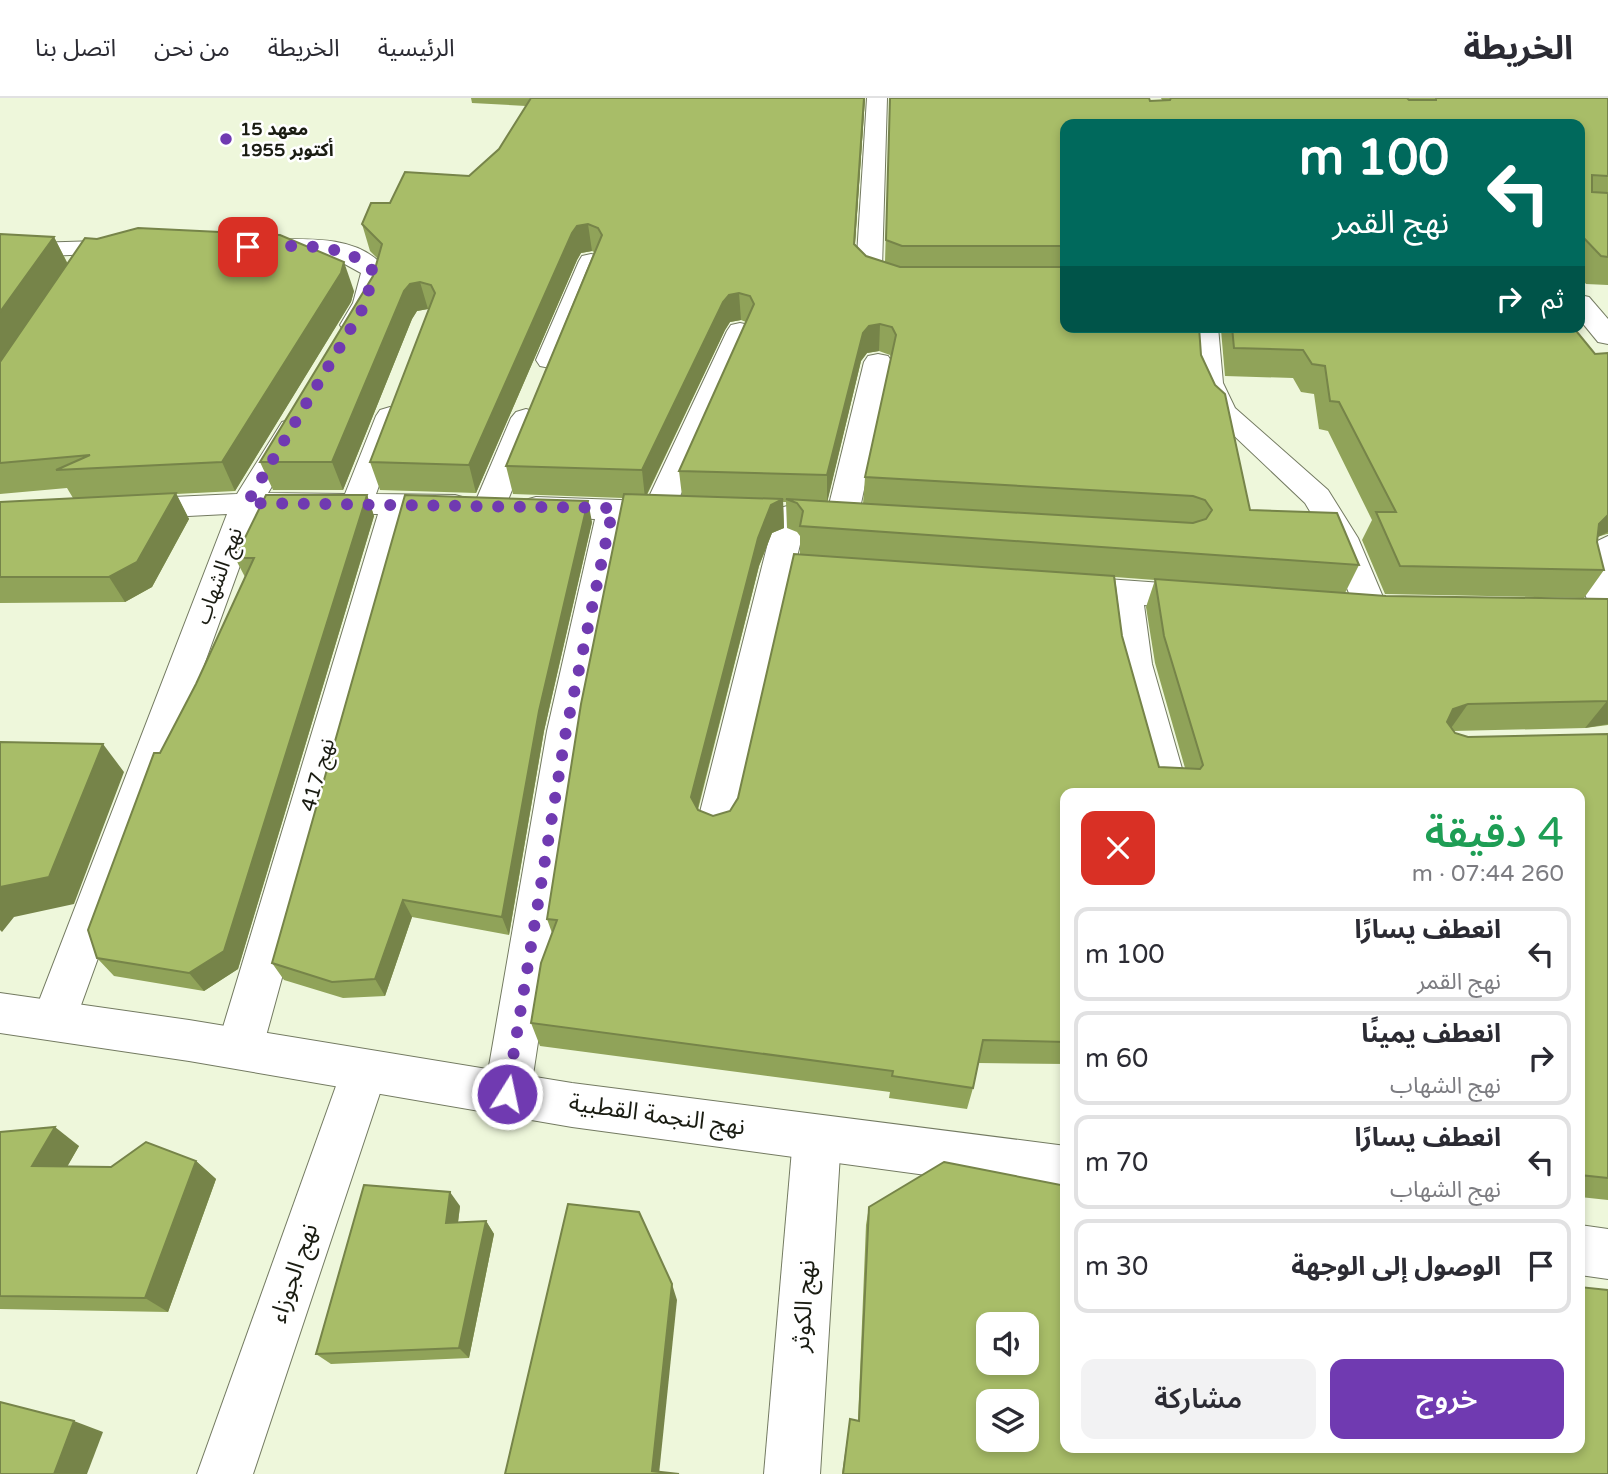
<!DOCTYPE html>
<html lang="ar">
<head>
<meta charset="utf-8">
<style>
	:root { --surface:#fff; --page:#f2f2f3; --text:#2b2b33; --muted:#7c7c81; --line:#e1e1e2; --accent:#703ab1 }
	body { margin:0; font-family:"Varela Round","Noto Sans Arabic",sans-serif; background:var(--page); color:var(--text); direction:rtl; height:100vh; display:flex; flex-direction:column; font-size:26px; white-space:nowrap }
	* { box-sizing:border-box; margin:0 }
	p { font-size:23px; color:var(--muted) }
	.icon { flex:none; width:38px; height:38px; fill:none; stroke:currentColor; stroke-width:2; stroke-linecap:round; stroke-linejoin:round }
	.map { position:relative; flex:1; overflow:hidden; direction:ltr }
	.panel { position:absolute; left:1060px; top:690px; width:525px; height:665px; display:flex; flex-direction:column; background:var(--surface); border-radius:14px; box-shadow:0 4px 10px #0003; direction:rtl }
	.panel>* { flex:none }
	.hud { position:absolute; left:1060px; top:21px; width:525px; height:214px; border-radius:14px; box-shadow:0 4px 10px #0003; direction:rtl; background:#00695c; color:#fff; overflow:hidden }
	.tools { position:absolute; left:976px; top:1214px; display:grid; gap:14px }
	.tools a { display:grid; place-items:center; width:63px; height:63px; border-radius:14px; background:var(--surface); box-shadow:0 4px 10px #0003; font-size:35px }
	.pin { position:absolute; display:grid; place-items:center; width:60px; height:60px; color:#fff; margin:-30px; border-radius:14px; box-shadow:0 4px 10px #0006 }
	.me { position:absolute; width:77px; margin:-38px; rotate:10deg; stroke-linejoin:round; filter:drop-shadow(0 0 5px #0008) }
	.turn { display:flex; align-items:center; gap:24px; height:147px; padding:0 21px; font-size:32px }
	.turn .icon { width:91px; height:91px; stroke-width:2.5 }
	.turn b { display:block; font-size:49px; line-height:60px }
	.then { display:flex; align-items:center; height:66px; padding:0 21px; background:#0003; gap:14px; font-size:26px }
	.round { display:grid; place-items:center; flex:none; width:74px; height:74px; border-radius:14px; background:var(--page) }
	.summary { display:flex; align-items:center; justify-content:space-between; height:119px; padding:0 21px }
	h1 { font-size:42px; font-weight:600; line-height:52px; color:#1e9e55 }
	.primary-button { display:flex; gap:14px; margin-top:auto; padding:14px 21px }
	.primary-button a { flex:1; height:80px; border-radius:14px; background:var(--accent); color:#fff; font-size:28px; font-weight:600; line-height:80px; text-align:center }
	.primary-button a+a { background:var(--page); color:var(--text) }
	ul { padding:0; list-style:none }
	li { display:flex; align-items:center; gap:21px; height:94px; margin:0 14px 10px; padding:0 7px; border:4px solid var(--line); border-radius:14px }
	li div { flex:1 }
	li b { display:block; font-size:26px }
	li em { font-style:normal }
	header { display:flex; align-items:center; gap:42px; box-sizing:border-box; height:98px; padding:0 35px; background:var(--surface); border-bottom:2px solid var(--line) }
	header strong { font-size:33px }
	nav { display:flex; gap:38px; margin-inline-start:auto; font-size:24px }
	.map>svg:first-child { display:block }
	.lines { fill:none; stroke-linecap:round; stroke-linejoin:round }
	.street-casing { stroke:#737a61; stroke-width:2 }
	.secondary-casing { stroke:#737a61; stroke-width:2 }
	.street { fill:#fff; fill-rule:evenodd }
	.secondary { fill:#fff; fill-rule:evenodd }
	.wall { fill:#90a359; fill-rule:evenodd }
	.shaded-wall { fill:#768449 }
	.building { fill:#a8bd68; stroke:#768449; stroke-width:2; fill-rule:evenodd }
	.route { stroke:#703ab1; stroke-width:12; stroke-dasharray:0 21.6 }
	.poi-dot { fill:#703ab1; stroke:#fff; stroke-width:2.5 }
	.labels { text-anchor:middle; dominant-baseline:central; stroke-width:5; stroke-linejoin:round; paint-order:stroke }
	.far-poi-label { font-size:18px; font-weight:bold; fill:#1a1c12; stroke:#fff; text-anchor:start }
	.street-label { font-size:21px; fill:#1a1c12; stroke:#fff }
	.near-street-label { font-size:24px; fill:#1a1c12; stroke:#fff }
</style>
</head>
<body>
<header>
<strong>الخريطة</strong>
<nav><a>الرئيسية</a><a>الخريطة</a><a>من نحن</a><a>اتصل بنا</a></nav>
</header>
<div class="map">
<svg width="1608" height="1376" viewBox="0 0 1608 1376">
	<rect width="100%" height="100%" fill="#eef7db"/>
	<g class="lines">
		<g class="street-casing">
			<g id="street">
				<path d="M 867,0 L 887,0 L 882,170 L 894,177 L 913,181 L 917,186 L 913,191 C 895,196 867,189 856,173 Z"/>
				<polygon points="131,142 140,144 143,149 140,154 0,160 0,146"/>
				<path d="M 261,142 C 301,141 361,135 387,173 L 379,205 L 362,233 L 353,235 L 344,233 L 340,227 L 353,205 L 361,175 L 332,159 L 252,154 L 249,149 L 252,144 Z"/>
				<polygon points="591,156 600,158 603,163 564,262 560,268 550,270 540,268 536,262 579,163 582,158"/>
				<polygon points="740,225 749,227 753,233 677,405 683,407 688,414 683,421 672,424 626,422 585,633 530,997 523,1013 507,1019 491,1013 484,997 547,633 595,421 536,419 525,416 520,409 525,402 536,399 647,403 727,233 731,227"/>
				<polygon points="1192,229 1218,229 1223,285 1235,310 1328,392 1358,440 1388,511 1383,519 1371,523 1359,519 1326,440 1305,405 1209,314 1195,285"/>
				<polygon points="878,256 888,258 892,264 858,419 853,426 842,429 831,426 826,419 864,264 868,258"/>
				<polygon points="390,309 400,312 404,318 376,396 455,397 466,400 471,407 466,414 455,417 409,417 263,949 256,964 240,970 224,964 217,949 378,416 259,415 76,921 70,935 54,941 38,935 32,921 227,416 130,421 119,418 114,411 119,404 130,401 237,396 282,324 292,321 302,324 307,330 268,395 345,396 376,318 380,312"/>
				<polygon points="526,311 536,314 541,320 506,407 501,414 490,417 479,414 474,407 511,320 516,314"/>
				<polygon points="791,407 802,410 807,417 797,459 856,466 860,474 856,482 844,485 792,481 737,726 731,737 717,742 703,737 697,726 775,417 780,410"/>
				<path d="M 1608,438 L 1608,523 L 1596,519 C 1584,499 1573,470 1587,448 Z"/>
				<polygon points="1065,478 1204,488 1216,492 1221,500 1216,508 1204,512 1144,507 1152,566 1189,695 1151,695 1116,566 1109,504 1053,497 1048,489 1053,481"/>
				<polygon points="364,952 380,959 387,974 253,1376 197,1376 341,974 348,959"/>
				<polygon points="817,1017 834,1024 841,1040 820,1376 764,1376 793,1040 800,1024"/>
			</g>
		</g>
		<g class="secondary-casing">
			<g id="secondary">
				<polygon points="1580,197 1589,199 1608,221 1608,246 1598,244 1580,222"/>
				<polygon points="0,895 189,922 572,985 1066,1048 1066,1096 572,1029 189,963 0,935"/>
				<polygon points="1580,1127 1608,1131 1608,1181 1580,1177"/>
			</g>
		</g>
		<use href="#street" class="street"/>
		<use href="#secondary" class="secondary"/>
	</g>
	<g class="wall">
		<path d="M 471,0 L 865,0 L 855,146 L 866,158 L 885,164 L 890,0 L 1149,0 L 1150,3 L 1162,2 L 1161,0 L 1608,0 L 1608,187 L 1586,186 L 1580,179 L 1580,26 L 1066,26 L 1066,229 L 1201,257 L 1250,412 L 1359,467 L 1345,495 L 1386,498 L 1608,501 L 1608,627 L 1585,630 L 1453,633 L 1455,635 L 1468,639 L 1608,636 L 1608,1102 L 1580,1099 L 1580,695 L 1066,695 L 1066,966 L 978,965 L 973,990 L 967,1011 L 889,1000 L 890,994 L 540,948 L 531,925 L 552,835 L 547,821 L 623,400 L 513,396 L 506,368 L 594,154 L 592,153 L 581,155 L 577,162 L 476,395 L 380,392 L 370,364 L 429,212 L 428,211 L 417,213 L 412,221 L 343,392 L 273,392 L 260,364 L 373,178 L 378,161 L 370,153 L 362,126 L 390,105 L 469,78 L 499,51 L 526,8 L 472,5 ZM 741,222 L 746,224 L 679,373 L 682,398 L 647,397 L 725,232 L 730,224 ZM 879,253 L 890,257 L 891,259 L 865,379 L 863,406 L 827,404 L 861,263 L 867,255 ZM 783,404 L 786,404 L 787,430 L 797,434 L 800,438 L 800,456 L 738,700 L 730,713 L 713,718 L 698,712 L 759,468 L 772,435 L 784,430 ZM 1115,479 L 1155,482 L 1146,509 L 1155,565 L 1185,670 L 1159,669 L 1122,538 Z"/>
		<polygon points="0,136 54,139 68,166 354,193 351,204 235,393 176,396 189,421 152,489 125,504 0,505 0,404 73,400 67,390 0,396"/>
		<polygon points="1222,229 1595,256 1608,255 1608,436 1607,436 1597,439 1597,444 1604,472 1584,500 1385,496 1362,442 1372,422 1328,333 1319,331 1314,296 1301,294 1293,280 1225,278 1221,232"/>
		<polygon points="367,397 374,418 238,871 204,893 114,878 97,860 160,655 196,586 245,479 235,460"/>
		<polygon points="592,424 544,633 509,837 412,819 385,898 343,900 284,882 272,865"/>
		<polygon points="0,1034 79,1048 67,1069 111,1069 196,1063 216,1081 168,1214 0,1211"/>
		<path d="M 944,1064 L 1066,1088 L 1066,1349 L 1580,1349 L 1580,1189 L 1608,1192 L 1608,1376 L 842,1376 L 850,1321 L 858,1323 L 866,1127 L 869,1109 ZM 989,1227 L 1027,1227 L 1027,1265 L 989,1265 ZM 989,1304 L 1027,1304 L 1027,1342 L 989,1342 Z"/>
		<polygon points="460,1108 458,1125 486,1123 494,1136 469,1260 331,1266 316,1256"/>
	</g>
	<g class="shaded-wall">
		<polygon points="864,0 865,0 853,173 854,146"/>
		<polygon points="588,126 592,153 581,155 577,162 476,395 469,367 572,135 577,128"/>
		<polygon points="54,139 68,167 0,268 0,214"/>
		<polygon points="344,164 354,193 351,204 235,393 222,364"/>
		<polygon points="420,184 428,211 417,213 412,221 343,392 332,364 404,193 410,186"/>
		<polygon points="739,195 741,222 730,224 725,232 645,400 642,372 723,204 729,197"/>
		<polygon points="880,226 879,253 867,255 861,263 827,405 827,377 863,235 869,228"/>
		<polygon points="176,395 189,421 152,489 125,504 109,479"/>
		<polygon points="367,397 374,418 238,871 204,893 189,875"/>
		<polygon points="783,401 784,430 772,435 759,468 694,725 691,699 758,440 771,407"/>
		<polygon points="588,403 592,424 544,633 509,837 502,819 539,613"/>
		<polygon points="1608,417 1608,434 1594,441 1599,426"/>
		<polygon points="1607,603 1608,603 1608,626 1585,630"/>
		<polygon points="1468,606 1449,633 1435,639 1453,611"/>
		<polygon points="103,646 124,674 74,806 14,819 2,834 0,832 0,789"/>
		<polygon points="403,802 412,819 385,898 375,881"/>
		<polygon points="55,1029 79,1048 57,1086 32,1068"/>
		<polygon points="196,1063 216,1081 168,1214 145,1200"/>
		<polygon points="450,1094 460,1108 456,1139 446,1125"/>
		<polygon points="486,1123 494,1136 469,1260 459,1250"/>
		<polygon points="672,1186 677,1202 659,1376 652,1373"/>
		<polygon points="74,1323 103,1334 87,1376 54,1376"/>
	</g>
	<g class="building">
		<polygon points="531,0 864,0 854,146 866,158 900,169 1066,169 1066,229 1199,229 1201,257 1215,287 1225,296 1250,412 1337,415 1359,467 800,428 803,413 797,405 786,401 1193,425 1206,421 1212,412 1205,402 1193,398 865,379 896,237 892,229 880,226 869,228 863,235 827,377 679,373 754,206 750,198 739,195 729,197 723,204 642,372 506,368 602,137 598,130 588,126 577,128 572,135 469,367 370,364 435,195 431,187 420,184 410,186 404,193 332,364 260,364 373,178 382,146 362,126 371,105 390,105 405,74 469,78 499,51"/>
		<polygon points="890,0 1149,0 1150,3 1170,2 1171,0 1407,0 1409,2 1436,2 1436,0 1608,0 1608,78 1592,77 1592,94 1608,95 1608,159 1601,158 1580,136 1580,26 1066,26 1066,148 902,148 886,142"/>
		<polygon points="138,130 280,137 344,164 341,175 222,364 56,372 90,357 0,365 0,264 85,140 97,141"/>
		<polygon points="0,136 54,139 0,214"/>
		<polygon points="1232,229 1573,229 1595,256 1608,255 1608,417 1599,426 1597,444 1604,472 1400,468 1376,414 1396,414 1339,304 1330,303 1325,268 1312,266 1303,252 1234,250"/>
		<polygon points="176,395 137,464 109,479 0,479 0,404"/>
		<polygon points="624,396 783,401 771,407 758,440 691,699 698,712 713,718 730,713 738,700 794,456 1114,478 1122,538 1159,669 1200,671 1203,667 1164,538 1155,481 1386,498 1608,501 1608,603 1468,606 1453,611 1447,624 1455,635 1468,639 1608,636 1608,1080 1580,1077 1580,695 1066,695 1066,944 983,942 973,990 892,978 893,973 531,925 541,865 557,822 547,821 581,606"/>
		<polygon points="266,397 367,397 224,853 189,875 97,860 88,832 154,655 160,655 196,586 254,460 235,460"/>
		<polygon points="405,397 588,403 539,613 502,819 403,802 375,881 332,884 272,865"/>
		<polygon points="0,644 103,646 49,779 0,789"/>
		<polygon points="55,1029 32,1068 111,1069 146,1044 196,1063 145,1200 0,1198 0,1034"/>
		<path d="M 944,1064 L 1066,1088 L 1066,1349 L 1580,1349 L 1580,1189 L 1608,1192 L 1608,1376 L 843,1376 L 850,1321 L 859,1323 L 869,1109 ZM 989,1227 L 1027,1227 L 1027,1265 L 989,1265 ZM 989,1304 L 1027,1304 L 1027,1342 L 989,1342 Z"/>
		<polygon points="364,1087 450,1094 446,1125 486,1123 459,1250 316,1256"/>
		<polygon points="568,1106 639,1114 672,1186 652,1373 679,1376 505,1376"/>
		<polygon points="0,1304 74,1323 54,1376 0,1376"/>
	</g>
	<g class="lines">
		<path class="route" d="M 248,149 C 287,149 345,141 373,173 L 366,205 L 247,405 L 613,410 L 566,633 L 507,996"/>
	</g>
	<circle class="poi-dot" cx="226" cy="41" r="7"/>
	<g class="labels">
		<g class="far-poi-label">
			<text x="240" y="31">معهد 15<tspan x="240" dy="21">أكتوبر 1955</tspan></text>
		</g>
		<g class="street-label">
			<text transform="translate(219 478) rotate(-70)">نهج الشهاب</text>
			<text transform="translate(318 677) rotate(-74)">نهج 417</text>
		</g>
		<g class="near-street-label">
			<text transform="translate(657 1017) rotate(8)">نهج النجمة القطبية</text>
			<text transform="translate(294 1175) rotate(-71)">نهج الجوزاء</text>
			<text transform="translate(804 1208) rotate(-86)">نهج الكوثر</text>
		</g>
	</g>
</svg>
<div class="tools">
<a><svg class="icon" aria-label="sound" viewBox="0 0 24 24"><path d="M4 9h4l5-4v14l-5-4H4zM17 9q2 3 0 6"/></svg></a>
<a><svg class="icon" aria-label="layers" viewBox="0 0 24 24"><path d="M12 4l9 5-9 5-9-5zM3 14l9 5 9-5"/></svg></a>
</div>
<div class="pin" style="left:248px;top:149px;background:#d93025"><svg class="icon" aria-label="arrive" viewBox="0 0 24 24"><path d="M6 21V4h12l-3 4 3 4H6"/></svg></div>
<svg class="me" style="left:507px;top:996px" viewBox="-20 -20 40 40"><circle r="17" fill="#703ab1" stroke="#fff" stroke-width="3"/><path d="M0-11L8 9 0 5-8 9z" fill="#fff"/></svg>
<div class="hud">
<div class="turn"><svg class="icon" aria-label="left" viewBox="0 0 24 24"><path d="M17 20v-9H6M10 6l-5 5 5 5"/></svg><div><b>100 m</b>نهج القمر</div></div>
<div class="then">ثم<svg class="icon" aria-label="right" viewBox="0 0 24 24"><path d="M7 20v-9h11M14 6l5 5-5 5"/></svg></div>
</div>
<section class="panel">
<div class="summary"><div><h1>4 دقيقة</h1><p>260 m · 07:44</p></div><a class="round" style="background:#d93025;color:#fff"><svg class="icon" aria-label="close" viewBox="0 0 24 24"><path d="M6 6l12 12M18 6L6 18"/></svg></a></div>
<ul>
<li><svg class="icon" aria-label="left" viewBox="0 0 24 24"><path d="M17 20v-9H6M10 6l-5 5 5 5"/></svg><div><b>انعطف يسارًا</b><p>نهج القمر</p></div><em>100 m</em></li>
<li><svg class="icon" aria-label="right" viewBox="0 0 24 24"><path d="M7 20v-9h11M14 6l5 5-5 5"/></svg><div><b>انعطف يمينًا</b><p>نهج الشهاب</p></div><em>60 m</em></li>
<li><svg class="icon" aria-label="left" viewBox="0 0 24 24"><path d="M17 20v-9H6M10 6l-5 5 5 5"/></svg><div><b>انعطف يسارًا</b><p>نهج الشهاب</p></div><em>70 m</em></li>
<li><svg class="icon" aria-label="arrive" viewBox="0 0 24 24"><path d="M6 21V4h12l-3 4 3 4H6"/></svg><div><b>الوصول إلى الوجهة</b></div><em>30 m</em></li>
</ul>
<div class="primary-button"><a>خروج</a><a>مشاركة</a></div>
</section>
</div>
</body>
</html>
